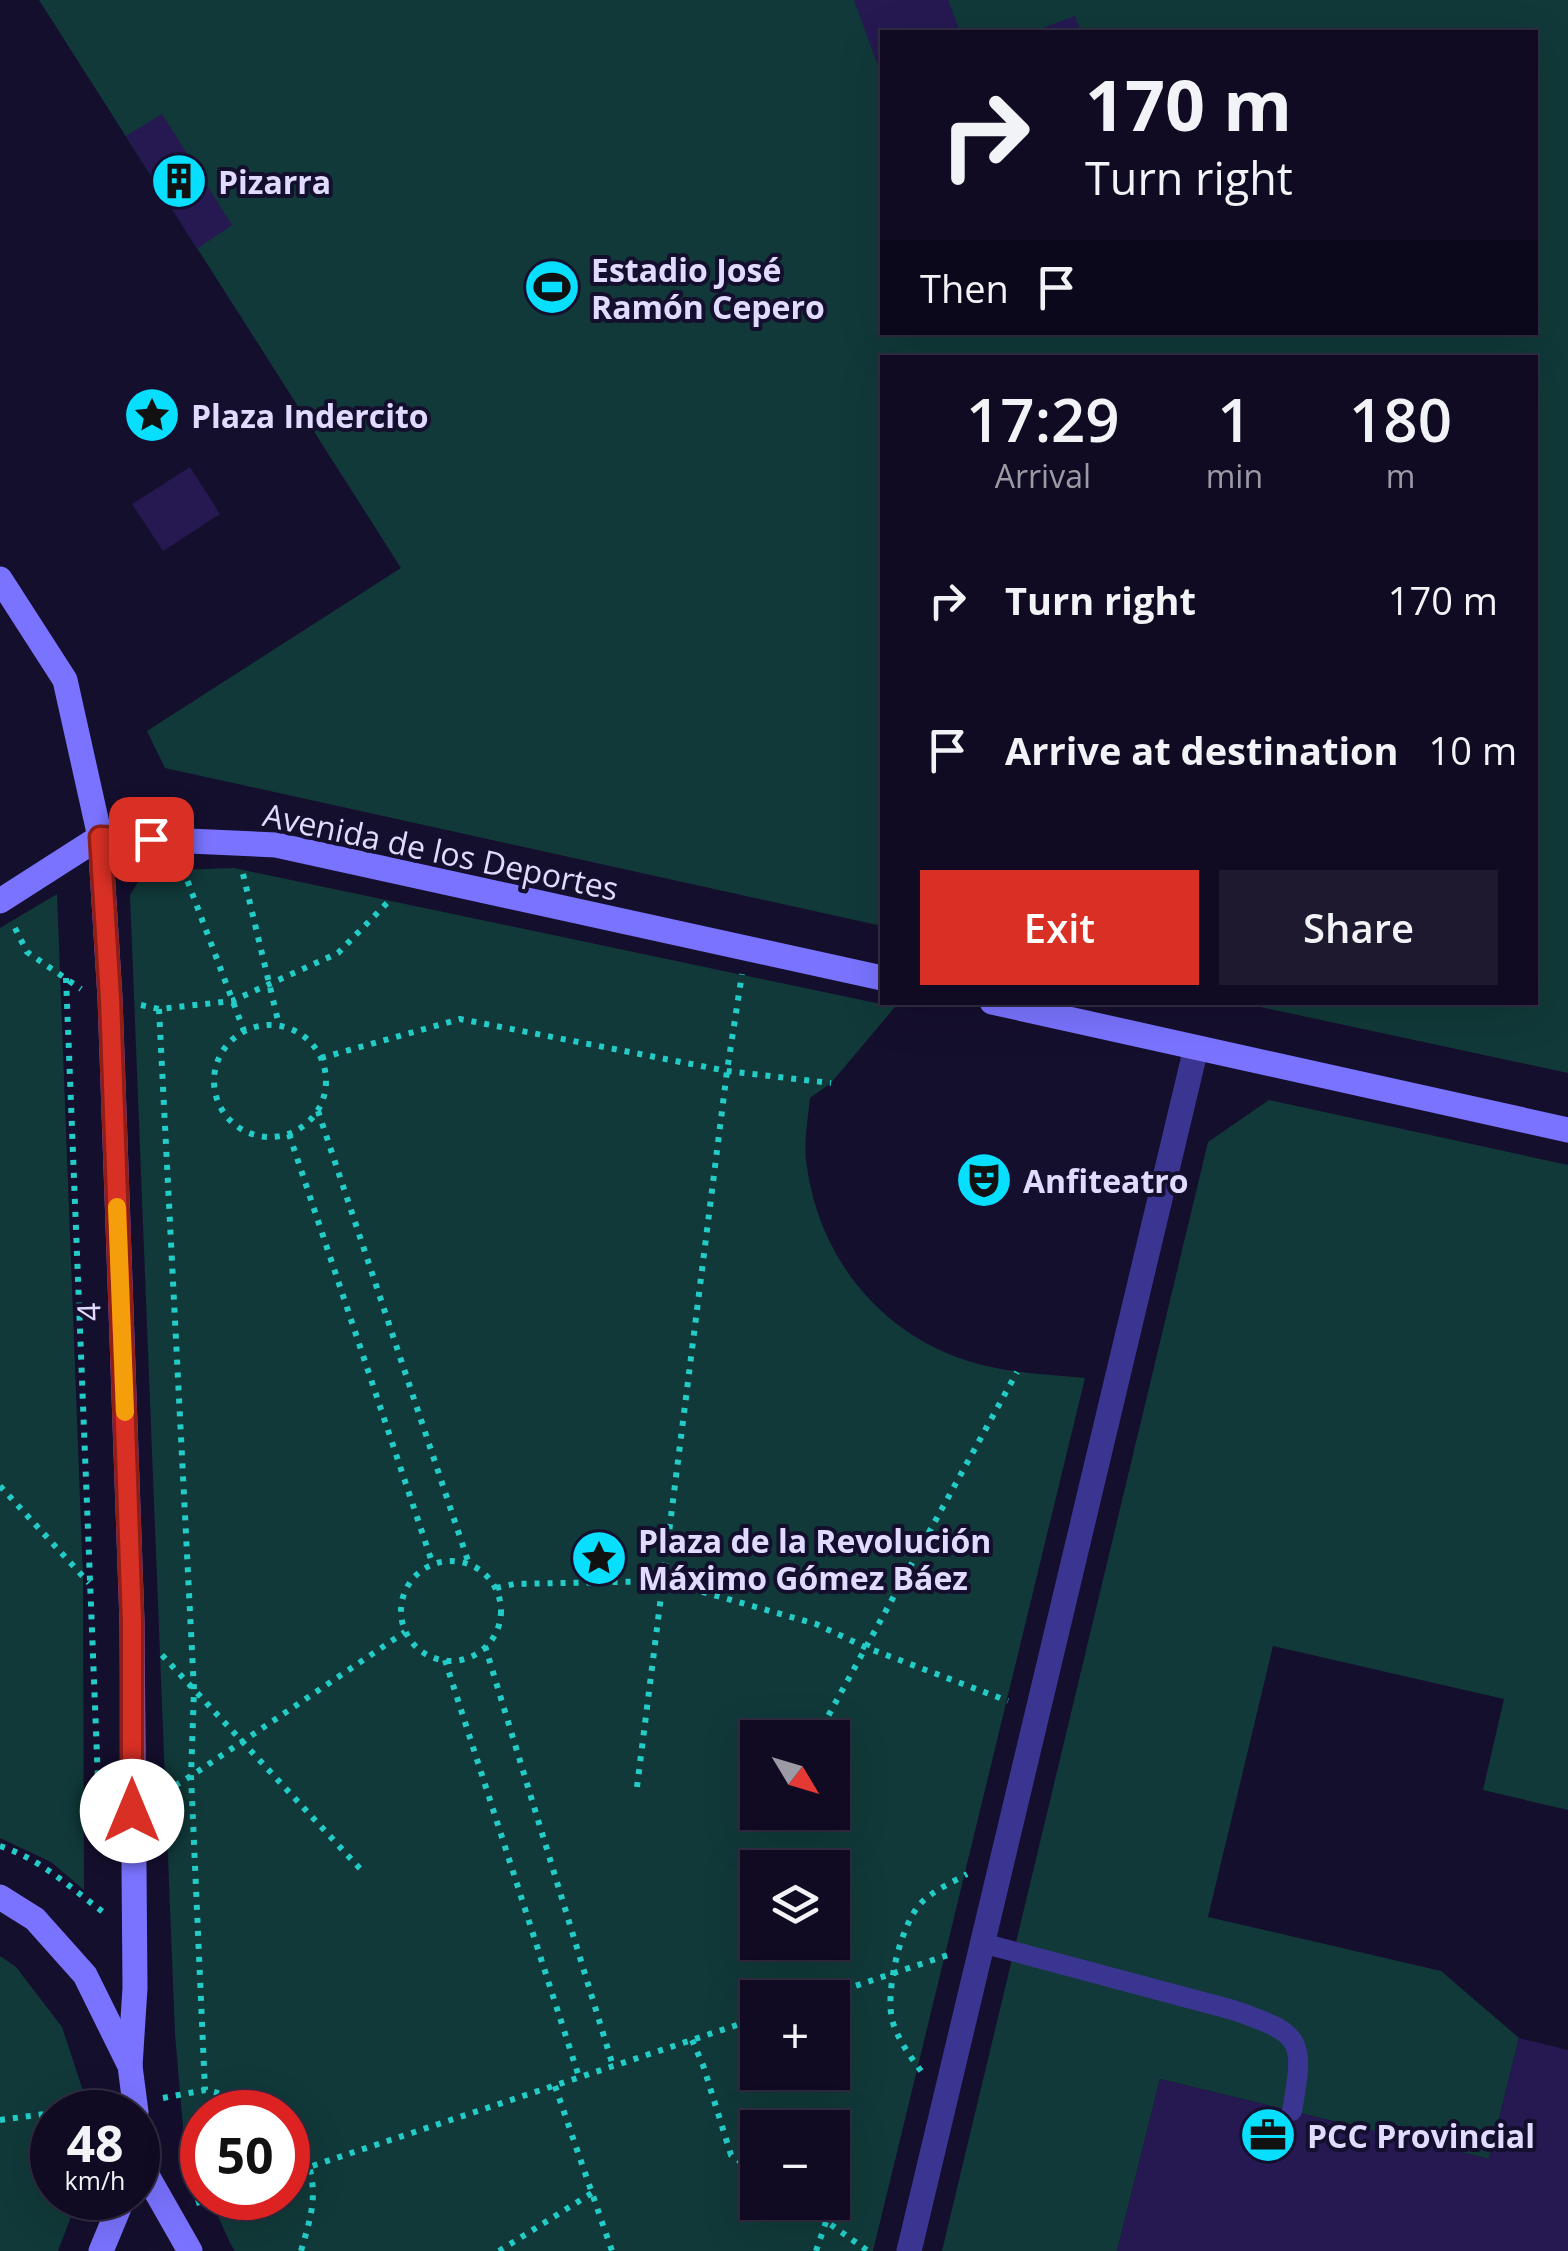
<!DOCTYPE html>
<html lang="en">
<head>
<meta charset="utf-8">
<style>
	:root { --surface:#100b22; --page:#1e192f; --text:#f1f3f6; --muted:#9c9ba5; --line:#302b40; --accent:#d93025 }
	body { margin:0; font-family:"Open Sans",sans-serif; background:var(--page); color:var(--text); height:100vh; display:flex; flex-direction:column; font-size:38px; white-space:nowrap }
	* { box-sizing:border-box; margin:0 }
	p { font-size:32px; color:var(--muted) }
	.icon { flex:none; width:55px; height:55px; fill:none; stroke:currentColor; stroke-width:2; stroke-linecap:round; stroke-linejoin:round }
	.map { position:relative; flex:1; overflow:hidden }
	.sheet { position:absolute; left:880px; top:355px; width:658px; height:650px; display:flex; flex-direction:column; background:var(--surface); border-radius:0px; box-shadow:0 10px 40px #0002,0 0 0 2px var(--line) }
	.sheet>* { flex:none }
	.guide { position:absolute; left:880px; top:30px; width:658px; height:305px; border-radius:0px; box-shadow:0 10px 40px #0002,0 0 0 2px var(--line); background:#100b22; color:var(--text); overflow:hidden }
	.needle { width:65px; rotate:128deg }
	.controls { position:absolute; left:740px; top:1720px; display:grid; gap:20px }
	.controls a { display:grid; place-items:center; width:110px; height:110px; border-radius:0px; background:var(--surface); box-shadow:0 10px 40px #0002,0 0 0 2px var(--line); font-size:50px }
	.speed { position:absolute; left:30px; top:2090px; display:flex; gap:20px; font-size:50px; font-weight:700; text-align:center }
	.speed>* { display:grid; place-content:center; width:130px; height:130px; border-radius:50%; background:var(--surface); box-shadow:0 10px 40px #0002,0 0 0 2px var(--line); line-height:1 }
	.speed small { font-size:25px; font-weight:400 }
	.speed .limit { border:15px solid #d22; background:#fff; color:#111 }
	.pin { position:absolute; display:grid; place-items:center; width:85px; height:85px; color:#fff; margin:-42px; border-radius:20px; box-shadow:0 5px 15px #0006 }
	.me { position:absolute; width:110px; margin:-55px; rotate:0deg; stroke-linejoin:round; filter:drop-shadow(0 0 8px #0008) }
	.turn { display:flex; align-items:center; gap:35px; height:210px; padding:0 40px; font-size:45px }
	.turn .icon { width:130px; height:130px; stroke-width:2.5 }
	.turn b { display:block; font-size:70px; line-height:85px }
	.then { display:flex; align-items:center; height:95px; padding:0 40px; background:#0003; gap:20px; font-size:38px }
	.eta { display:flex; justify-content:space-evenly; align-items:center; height:170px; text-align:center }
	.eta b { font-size:60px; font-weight:600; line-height:70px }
	.cta { display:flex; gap:20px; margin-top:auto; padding:20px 40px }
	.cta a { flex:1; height:115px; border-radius:0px; background:var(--accent); color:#fff; font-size:40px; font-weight:600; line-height:115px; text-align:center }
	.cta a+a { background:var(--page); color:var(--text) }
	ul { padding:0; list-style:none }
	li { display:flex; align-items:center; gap:30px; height:150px; padding:0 40px }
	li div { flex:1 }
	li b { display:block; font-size:38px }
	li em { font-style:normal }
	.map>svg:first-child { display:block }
	.green { fill:#113939; fill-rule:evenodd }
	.building { fill:#261851 }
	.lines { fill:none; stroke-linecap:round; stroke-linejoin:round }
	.path { stroke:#23ccc7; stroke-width:6; stroke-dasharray:5 8; stroke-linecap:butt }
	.lane { stroke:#3b3592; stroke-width:20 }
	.street { stroke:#3b3592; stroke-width:25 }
	.secondary { stroke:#7a73ff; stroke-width:25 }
	.route-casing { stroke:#8d1f18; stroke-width:25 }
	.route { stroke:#d93025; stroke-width:18 }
	.slow { stroke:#f59e0b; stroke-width:18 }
	.labels { text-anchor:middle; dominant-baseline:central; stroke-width:8; stroke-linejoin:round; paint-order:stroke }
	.poi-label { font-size:32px; font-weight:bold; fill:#e1dcff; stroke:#150f2e; text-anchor:start }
	.street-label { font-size:32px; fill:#e1dcff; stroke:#150f2e }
</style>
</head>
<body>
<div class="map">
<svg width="1568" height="2251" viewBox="0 0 1568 2251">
	<rect width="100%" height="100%" fill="#150f2e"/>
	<g class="green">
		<path d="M 39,0 L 1568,0 L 1568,1073 L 1242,1003 L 1535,1002 L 1535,358 L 882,358 L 882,926 L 165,768 L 147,731 L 401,568 ZM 882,32 L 1535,32 L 1535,332 L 882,332 Z"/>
		<path d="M 234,868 L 895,1007 L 831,1083 L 810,1098 C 808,1118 804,1140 806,1160 C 816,1244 865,1316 942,1351 C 987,1372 1038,1374 1085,1378 L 873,2251 L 235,2251 L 231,2245 L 210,2198 L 288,2198 L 288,2112 L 202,2112 L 202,2180 L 184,2138 L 175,2034 L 130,895 L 145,871 ZM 758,1738 L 832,1738 L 832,1812 L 758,1812 ZM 758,1868 L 832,1868 L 832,1942 L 758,1942 ZM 758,1998 L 832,1998 L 832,2072 L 758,2072 ZM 758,2128 L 832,2128 L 832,2202 L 758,2202 Z"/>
		<polygon points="57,894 83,1577 84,1890 51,1862 0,1838 0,928"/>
		<polygon points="1269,1100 1568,1165 1568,1810 1483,1790 1504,1699 1273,1646 1208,1917 1441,1971 1519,2038 1489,2159 1160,2079 1117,2251 942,2251 1208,1142"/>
		<polygon points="0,1956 16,1967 62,2027 90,2112 52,2112 52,2198 78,2198 58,2251 0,2251"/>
	</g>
	<g class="building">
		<polygon points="854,0 948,0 960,32 882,32 882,77"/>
		<polygon points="1075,16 1081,32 1032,32"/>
		<polygon points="162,114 232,225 197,249 126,136"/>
		<polygon points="190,467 220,514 163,551 132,504"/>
		<polygon points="1519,2038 1568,2050 1568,2251 1117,2251 1160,2079 1489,2159"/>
	</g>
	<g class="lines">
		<g class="path">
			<polyline points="183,869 244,1031"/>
			<polyline points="243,874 279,1025"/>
			<polyline points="15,928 27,952 81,989"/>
			<polyline points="66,978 99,1806"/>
			<polyline points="141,1005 159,1009 232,1001 338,953 390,900"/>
			<polyline points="159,1009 194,1690 191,1776 205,2090"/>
			<circle cx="270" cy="1081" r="56"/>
			<polyline points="321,1058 460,1019 727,1071 831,1083"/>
			<polyline points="318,1111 469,1564"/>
			<polyline points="289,1134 433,1565"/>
			<polyline points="0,1486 89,1583"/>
			<circle cx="451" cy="1611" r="50"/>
			<polyline points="496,1588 514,1584 664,1581 816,1624 865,1647 1008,1701"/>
			<polyline points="485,1646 613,2066"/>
			<polyline points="162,1655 365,1874"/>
			<polyline points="445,1660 579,2077"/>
			<polyline points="816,1738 1017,1372"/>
			<polyline points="637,1787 727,1071 742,974"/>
			<polyline points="164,1792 191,1776 405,1632"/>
			<polyline points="767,1827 775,1812"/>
			<path d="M 0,1846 C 39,1858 71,1888 103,1912 L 103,1909"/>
			<polyline points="819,1998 948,1955"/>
			<polyline points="692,2040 703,2065 731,2155 758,2174"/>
			<path d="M 921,2071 C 910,2056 899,2041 893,2023 C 884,1995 900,1925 921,1903 C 932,1891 953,1882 967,1874"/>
			<polyline points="555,2086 612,2251"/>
			<polyline points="163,2098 205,2090 254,2101 277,2112"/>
			<polyline points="54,2112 106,2106"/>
			<polyline points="0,2120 52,2113"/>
			<path d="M 288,2123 C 296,2131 299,2138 304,2150 C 319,2191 313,2210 301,2251"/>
			<polyline points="288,2174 758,2018"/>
			<polyline points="799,2202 868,2251"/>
			<polyline points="196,2203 214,2198"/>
			<polyline points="499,2251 592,2193"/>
			<polyline points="816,2251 826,2222"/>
		</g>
		<path class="lane" d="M 982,1943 L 1233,2010 C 1303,2034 1305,2039 1292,2111"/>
		<polyline class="street" points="909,2251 1196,1048"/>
		<g class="secondary">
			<polyline points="0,579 65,680 100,837 110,998 132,1622 135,1988 130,2066"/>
			<polyline points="0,901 100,837 276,845 882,978"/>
			<polyline points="992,1002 1568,1130"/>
			<polyline points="0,1897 35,1919 85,1975 130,2066 136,2112"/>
			<polyline points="139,2149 149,2179 190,2251"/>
			<polyline points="101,2251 123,2198"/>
		</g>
	</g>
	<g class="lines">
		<g class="route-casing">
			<polyline id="route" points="132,1811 132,1622 110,998 100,837 151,839"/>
		</g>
		<use href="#route" class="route"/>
		<polyline class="slow" points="117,1207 125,1412"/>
	</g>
	<defs>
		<g id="building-disc" transform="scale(2.875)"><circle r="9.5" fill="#08dfff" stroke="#150f2e"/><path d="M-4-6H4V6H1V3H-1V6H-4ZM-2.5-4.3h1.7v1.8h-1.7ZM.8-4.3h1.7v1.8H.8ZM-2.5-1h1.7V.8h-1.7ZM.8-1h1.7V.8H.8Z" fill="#111"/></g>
		<g id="stadium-disc" transform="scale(2.875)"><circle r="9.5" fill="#08dfff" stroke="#150f2e"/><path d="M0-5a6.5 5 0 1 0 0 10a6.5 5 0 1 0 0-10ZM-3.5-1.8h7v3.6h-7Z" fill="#111"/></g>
		<g id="sight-disc" transform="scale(2.875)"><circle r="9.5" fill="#08dfff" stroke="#150f2e"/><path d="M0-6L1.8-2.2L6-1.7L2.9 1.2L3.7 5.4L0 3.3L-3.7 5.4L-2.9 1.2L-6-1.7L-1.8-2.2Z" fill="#111"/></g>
		<g id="theatre-disc" transform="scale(2.875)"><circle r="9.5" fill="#08dfff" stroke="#150f2e"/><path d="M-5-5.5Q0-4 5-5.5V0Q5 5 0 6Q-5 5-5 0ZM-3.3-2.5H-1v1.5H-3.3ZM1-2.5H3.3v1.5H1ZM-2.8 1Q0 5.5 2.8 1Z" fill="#111"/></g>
		<g id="office-disc" transform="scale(2.875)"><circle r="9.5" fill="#08dfff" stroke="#150f2e"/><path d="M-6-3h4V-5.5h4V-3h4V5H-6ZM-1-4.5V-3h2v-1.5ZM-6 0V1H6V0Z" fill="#111"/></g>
	</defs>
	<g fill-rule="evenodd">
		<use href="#building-disc" x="179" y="181"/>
		<use href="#stadium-disc" x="552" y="287"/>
		<use href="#sight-disc" x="152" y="415"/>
		<use href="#theatre-disc" x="984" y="1180"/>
		<use href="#sight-disc" x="599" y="1558"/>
		<use href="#office-disc" x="1268" y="2135"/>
	</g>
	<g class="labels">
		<g class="poi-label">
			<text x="218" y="181">Pizarra</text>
			<text x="591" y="269">Estadio José<tspan x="591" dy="37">Ramón Cepero</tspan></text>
			<text x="191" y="415">Plaza Indercito</text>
			<text x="1023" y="1180">Anfiteatro</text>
			<text x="638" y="1540">Plaza de la Revolución<tspan x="638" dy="37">Máximo Gómez Báez</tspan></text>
			<text x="1307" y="2135">PCC Provincial</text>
		</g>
		<g class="street-label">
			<text transform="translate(441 851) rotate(12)">Avenida de los Deportes</text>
			<text transform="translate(88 1312) rotate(-92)">4</text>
		</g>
	</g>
</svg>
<div class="controls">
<a><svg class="needle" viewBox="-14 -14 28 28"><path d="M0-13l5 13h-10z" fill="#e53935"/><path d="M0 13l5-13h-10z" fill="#9c9ba5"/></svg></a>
<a><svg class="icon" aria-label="layers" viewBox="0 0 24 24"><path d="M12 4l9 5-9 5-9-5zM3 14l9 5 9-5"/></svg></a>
<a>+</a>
<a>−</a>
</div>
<div class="speed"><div>48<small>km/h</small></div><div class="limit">50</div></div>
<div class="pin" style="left:151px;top:839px;background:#d93025"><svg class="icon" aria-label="arrive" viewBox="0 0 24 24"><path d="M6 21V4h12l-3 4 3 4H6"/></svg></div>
<svg class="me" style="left:132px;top:1811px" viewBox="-20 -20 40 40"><circle r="19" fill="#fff"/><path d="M0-13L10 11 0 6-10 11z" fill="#d93025"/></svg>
<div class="guide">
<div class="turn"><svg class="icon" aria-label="right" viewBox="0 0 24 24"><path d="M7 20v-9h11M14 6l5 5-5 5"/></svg><div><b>170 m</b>Turn right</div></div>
<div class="then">Then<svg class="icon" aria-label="arrive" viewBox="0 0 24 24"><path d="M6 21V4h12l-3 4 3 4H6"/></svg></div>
</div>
<section class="sheet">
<div class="eta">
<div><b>17:29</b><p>Arrival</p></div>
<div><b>1</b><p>min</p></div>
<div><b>180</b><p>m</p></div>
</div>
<ul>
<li><svg class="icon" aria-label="right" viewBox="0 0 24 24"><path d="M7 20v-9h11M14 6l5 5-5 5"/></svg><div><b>Turn right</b></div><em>170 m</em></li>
<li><svg class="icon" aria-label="arrive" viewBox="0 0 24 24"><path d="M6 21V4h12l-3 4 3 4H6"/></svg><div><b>Arrive at destination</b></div><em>10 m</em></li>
</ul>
<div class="cta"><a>Exit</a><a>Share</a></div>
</section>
</div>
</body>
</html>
